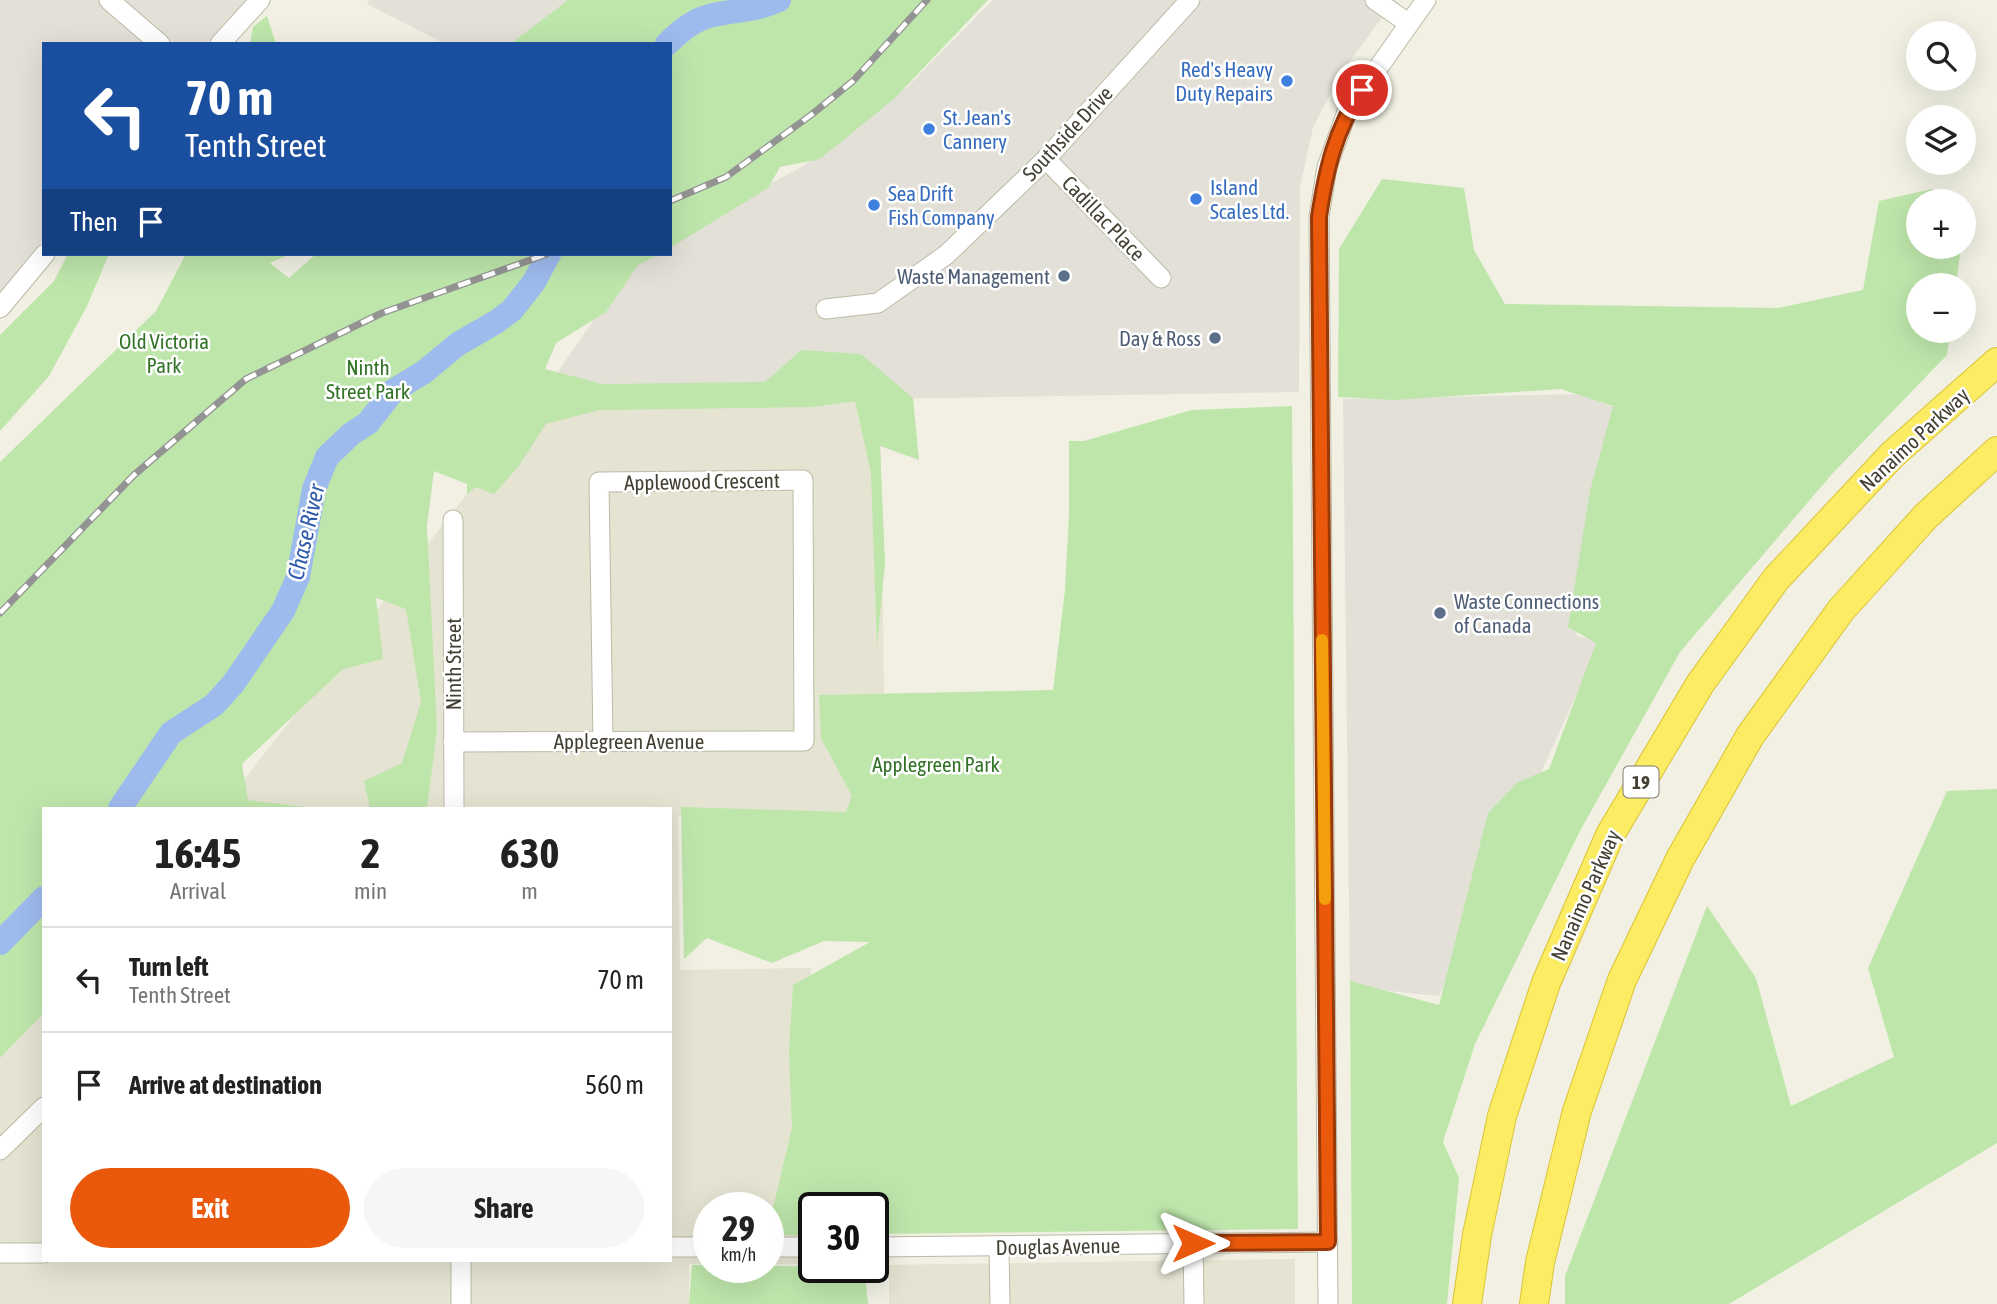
<!DOCTYPE html>
<html lang="en">
<head>
<meta charset="utf-8">
<style>
	:root { --surface:#fff; --page:#f6f6f6; --text:#222; --muted:#767676; --line:#e0e0e0; --accent:#ea580c }
	body { margin:0; font-family:"Asap Condensed",sans-serif; background:var(--page); color:var(--text); height:100vh; display:flex; flex-direction:column; font-size:26px; white-space:nowrap }
	* { box-sizing:border-box; margin:0 }
	p { font-size:23px; color:var(--muted) }
	.icon { flex:none; width:38px; height:38px; fill:none; stroke:currentColor; stroke-width:2; stroke-linecap:round; stroke-linejoin:round }
	.map { position:relative; flex:1; overflow:hidden }
	.panel { position:absolute; left:42px; top:807px; width:630px; height:455px; display:flex; flex-direction:column; background:var(--surface); border-radius:0px; box-shadow:0 7px 28px #0002 }
	.panel>* { flex:none }
	.hud { position:absolute; left:42px; top:42px; width:630px; height:214px; border-radius:0px; box-shadow:0 7px 28px #0002; background:#1a4fa0; color:#fff; overflow:hidden }
	.fabs { position:absolute; left:1906px; top:21px; display:grid; gap:14px }
	.fabs a { display:grid; place-items:center; width:70px; height:70px; border-radius:50%; background:var(--surface); box-shadow:0 7px 28px #0002; font-size:35px }
	.speed { position:absolute; left:693px; top:1192px; display:flex; gap:14px; font-size:35px; font-weight:700; text-align:center }
	.speed>* { display:grid; place-content:center; width:91px; height:91px; border-radius:50%; background:var(--surface); box-shadow:0 7px 28px #0002; line-height:1 }
	.speed small { font-size:18px; font-weight:400 }
	.speed .limit { border:4px solid #111; border-radius:10px; background:#fff; color:#111 }
	.pin { position:absolute; display:grid; place-items:center; width:60px; height:60px; color:#fff; margin:-30px; border:4px solid #fff; border-radius:50%; box-shadow:0 2px 7px #0007 }
	.me { position:absolute; width:77px; margin:-38px; rotate:90deg; stroke-linejoin:round; filter:drop-shadow(0 0 5px #0008) }
	.turn { display:flex; align-items:center; gap:24px; height:147px; padding:0 28px; font-size:32px }
	.turn .icon { width:91px; height:91px; stroke-width:2.5 }
	.turn b { display:block; font-size:49px; line-height:60px }
	.then { display:flex; align-items:center; height:66px; padding:0 28px; background:#0003; gap:14px; font-size:26px }
	.eta { display:flex; justify-content:space-evenly; align-items:center; height:119px; text-align:center }
	.eta b { font-size:42px; font-weight:700; line-height:49px }
	.cta { display:flex; gap:14px; margin-top:auto; padding:14px 28px }
	.cta a { flex:1; height:80px; border-radius:42px; background:var(--accent); color:#fff; font-size:28px; font-weight:700; line-height:80px; text-align:center }
	.cta a+a { background:var(--page); color:var(--text) }
	ul { padding:0; list-style:none }
	li { display:flex; align-items:center; gap:21px; height:105px; padding:0 28px; border-top:2px solid var(--line) }
	li div { flex:1 }
	li b { display:block; font-size:26px }
	li em { font-style:normal }
	.map>svg:first-child { display:block }
	.residential { fill:#e5e3d1 }
	.industrial { fill:#e3e0d8 }
	.green { fill:#bee6ab }
	.lines { fill:none; stroke-linecap:round; stroke-linejoin:round }
	.river { stroke:#9ebbee; stroke-width:24 }
	.minor-casing { stroke:#bcbaa6; stroke-width:21 }
	.highway-casing { stroke:#dac333; stroke-width:30 }
	.minor { stroke:#fff; stroke-width:19 }
	.highway { stroke:#fcec63; stroke-width:28 }
	.rail-casing { stroke:#939393; stroke-width:7 }
	.rail { stroke:#fff; stroke-width:4.5; stroke-dasharray:13; stroke-linecap:butt }
	.route-casing { stroke:#983908; stroke-width:18 }
	.route { stroke:#ea580c; stroke-width:12 }
	.slow { stroke:#f59e0b; stroke-width:12 }
	.shop-dot { fill:#3f7fe0; stroke:#fff; stroke-width:2.5 }
	.service-dot { fill:#5c6f8a; stroke:#fff; stroke-width:2.5 }
	.labels { text-anchor:middle; dominant-baseline:central; stroke-width:5; stroke-linejoin:round; paint-order:stroke }
	.shield { fill:#fff; stroke:#7b7970; stroke-width:2 }
	.shield-label { font-size:19px; font-weight:bold; fill:#434033 }
	.shop-label { font-size:21px; fill:#366cbe; stroke:#fff; text-anchor:start }
	.street-label { font-size:21px; fill:#434033; stroke:#fff }
	.service-label { font-size:21px; fill:#4e5e75; stroke:#fff; text-anchor:end }
	.park-label { font-size:21px; fill:#337328; stroke:#fff }
	.water-label { font-size:23px; font-style:italic; fill:#2f5bac; stroke:#fff }
</style>
</head>
<body>
<div class="map">
<svg width="1997" height="1304" viewBox="0 0 1997 1304">
	<rect width="100%" height="100%" fill="#f1f0e3"/>
	<g class="residential">
		<polygon points="880,399 884,693 820,695 862,813 678,816 680,970 811,968 812,1264 768,1264 768,1208 709,1208 709,1264 689,1264 689,1304 0,1304 0,1020 44,979 44,1260 670,1260 670,808 222,808 467,494 519,451 565,403"/>
		<polygon points="1295,1259 1295,1304 889,1304 889,1265"/>
	</g>
	<g class="industrial">
		<polygon points="0,0 246,0 207,44 44,44 44,239 0,292"/>
		<polygon points="369,0 592,0 548,44 445,44 367,4"/>
		<polygon points="993,0 1395,0 1342,72 1313,127 1300,187 1299,392 880,399 548,386 629,269 646,254 670,254 670,238 805,165 907,87"/>
		<polygon points="1582,394 1637,417 1576,636 1601,641 1439,996 1350,987 1343,399"/>
	</g>
	<g class="green">
		<polygon points="568,0 988,0 895,98 820,159 780,167 768,188 670,248 670,44 510,44"/>
		<polygon points="267,16 276,44 250,44 253,27"/>
		<polygon points="1382,179 1464,188 1474,250 1505,304 1778,308 1863,290 1879,201 1932,189 1941,201 1918,201 1918,247 1961,247 1956,285 1918,285 1918,331 1950,331 1947,355 1832,474 1680,652 1580,831 1475,1044 1443,1142 1459,1178 1447,1304 1352,1304 1350,981 1439,1005 1488,813 1518,782 1549,769 1596,643 1568,627 1590,491 1613,406 1561,389 1394,400 1338,397 1339,249"/>
		<polygon points="68,254 109,254 87,306 49,376 0,431 0,335 54,281"/>
		<polygon points="186,254 290,254 270,263 289,278 316,254 660,254 638,265 606,312 556,343 545,369 603,384 765,382 801,350 861,354 913,398 919,460 880,446 885,563 877,647 871,473 855,401 812,407 599,410 546,424 518,467 494,494 476,487 467,494 467,484 434,471 427,526 437,730 427,808 370,808 364,781 402,763 421,702 406,609 376,598 383,659 343,669 242,764 248,800 312,808 44,808 44,1013 0,1058 0,462 156,311"/>
		<polygon points="1292,406 1298,1229 873,1234 873,1208 814,1208 814,1235 768,1235 768,1212 772,1212 792,1128 789,1051 793,985 870,942 824,941 772,963 707,938 684,959 681,807 846,812 852,796 821,738 819,695 1053,690 1065,590 1069,515 1069,441 1084,441 1192,410"/>
		<polygon points="1997,789 1997,1143 1729,1304 1565,1304 1565,1276 1707,906 1756,978 1791,1106 1894,1057 1868,968 1947,791"/>
		<polygon points="692,1265 864,1267 868,1304 689,1304"/>
	</g>
	<g class="lines">
		<g class="river">
			<path d="M 667,44 C 677,34 690,23 703,18 C 729,9 752,13 779,0"/>
			<polyline points="120,808 171,733 214,705 233,684 283,611 298,577 314,489 327,457 351,434 368,423 393,391 424,372 458,344 496,322 512,310 534,282 549,254"/>
			<polyline points="0,943 44,898"/>
		</g>
		<g class="minor-casing">
			<g id="minor">
				<polyline points="109,0 160,44"/>
				<polyline points="1375,0 1408,23"/>
				<polyline points="220,44 260,0"/>
				<polyline points="1046,159 1161,278"/>
				<polyline points="0,308 45,254"/>
				<polyline points="826,309 878,303 946,255 1046,159 1190,0"/>
				<polyline points="453,520 454,808"/>
				<polyline points="453,742 804,741 803,480 599,482 603,741"/>
				<polyline points="0,1150 44,1107"/>
				<polyline points="1193,1243 1194,1304"/>
				<polyline points="670,1247 709,1247"/>
				<polyline points="768,1247 814,1247"/>
				<polyline points="873,1247 1328,1242"/>
				<polyline points="999,1247 1000,1304"/>
				<polyline points="0,1253 44,1253"/>
				<polyline points="461,1260 461,1304"/>
				<polyline points="1328,1304 1319,217 1327,167 1347,112 1426,0"/>
			</g>
		</g>
		<g class="highway-casing">
			<g id="highway">
				<polyline points="1467,1304 1477,1235 1502,1116 1546,983 1610,835 1700,684 1776,579 1892,455 1997,362"/>
				<polyline points="1534,1304 1540,1262 1577,1111 1622,980 1680,859 1750,736 1841,610 1926,516 1997,451"/>
			</g>
		</g>
		<use href="#minor" class="minor"/>
		<use href="#highway" class="highway"/>
		<g class="rail-casing">
			<g id="rail">
				<polyline points="670,201 726,177 811,115 853,81 927,0"/>
				<polyline points="0,613 134,475 246,379 382,313 547,254"/>
			</g>
		</g>
		<use href="#rail" class="rail"/>
	</g>
	<g class="lines">
		<g class="route-casing">
			<path id="route" d="M 1193,1243 L 1328,1242 L 1319,217 C 1326,170 1335,130 1362,90"/>
		</g>
		<use href="#route" class="route"/>
		<polyline class="slow" points="1322,640 1325,899"/>
	</g>
	<g class="shop-dot">
		<circle cx="1287" cy="81" r="7"/>
		<circle cx="929" cy="129" r="7"/>
		<circle cx="1196" cy="199" r="7"/>
		<circle cx="874" cy="205" r="7"/>
	</g>
	<g class="service-dot">
		<circle cx="1064" cy="276" r="7"/>
		<circle cx="1215" cy="338" r="7"/>
		<circle cx="1440" cy="613" r="7"/>
	</g>
	<g class="labels">
		<rect class="shield" x="1623.5" y="766.5" width="35" height="31" rx="5"/>
		<g class="shield-label">
			<text x="1641" y="782">19</text>
		</g>
		<g class="shop-label">
			<text x="1273" y="69" text-anchor="end">Red's Heavy<tspan x="1273" dy="24">Duty Repairs</tspan></text>
			<text x="943" y="117">St. Jean's<tspan x="943" dy="24">Cannery</tspan></text>
			<text x="1210" y="187">Island<tspan x="1210" dy="24">Scales Ltd.</tspan></text>
			<text x="888" y="193">Sea Drift<tspan x="888" dy="24">Fish Company</tspan></text>
		</g>
		<g class="street-label">
			<text transform="translate(1067 133) rotate(-47)">Southside Drive</text>
			<text transform="translate(1104 218) rotate(46)">Cadillac Place</text>
			<text transform="translate(1914 439) rotate(-43)">Nanaimo Parkway</text>
			<text transform="translate(702 481) rotate(-1)">Applewood Crescent</text>
			<text transform="translate(453 664) rotate(-90)">Ninth Street</text>
			<text x="629" y="741">Applegreen Avenue</text>
			<text transform="translate(1585 895) rotate(-66)">Nanaimo Parkway</text>
			<text transform="translate(1058 1246) rotate(-1)">Douglas Avenue</text>
		</g>
		<g class="service-label">
			<text x="1050" y="276">Waste Management</text>
			<text x="1201" y="338">Day &amp; Ross</text>
			<text x="1454" y="601" text-anchor="start">Waste Connections<tspan x="1454" dy="24">of Canada</tspan></text>
		</g>
		<g class="park-label">
			<text x="164" y="341">Old Victoria<tspan x="164" dy="24">Park</tspan></text>
			<text x="368" y="367">Ninth<tspan x="368" dy="24">Street Park</tspan></text>
			<text x="936" y="764">Applegreen Park</text>
		</g>
		<g class="water-label">
			<text transform="translate(306 532) rotate(-77)">Chase River</text>
		</g>
	</g>
</svg>
<div class="fabs">
<a><svg class="icon" aria-label="search" viewBox="0 0 24 24"><circle cx="10" cy="10" r="6"/><path d="M15 15l6 6"/></svg></a>
<a><svg class="icon" aria-label="layers" viewBox="0 0 24 24"><path d="M12 4l9 5-9 5-9-5zM3 14l9 5 9-5"/></svg></a>
<a>+</a>
<a>−</a>
</div>
<div class="speed"><div>29<small>km/h</small></div><div class="limit">30</div></div>
<div class="pin" style="left:1362px;top:90px;background:#d93025"><svg class="icon" aria-label="arrive" viewBox="0 0 24 24"><path d="M6 21V4h12l-3 4 3 4H6"/></svg></div>
<svg class="me" style="left:1193px;top:1243px" viewBox="-20 -20 40 40"><path d="M0-17L14 15 0 8-14 15z" fill="#ea580c" stroke="#fff" stroke-width="4"/></svg>
<div class="hud">
<div class="turn"><svg class="icon" aria-label="left" viewBox="0 0 24 24"><path d="M17 20v-9H6M10 6l-5 5 5 5"/></svg><div><b>70 m</b>Tenth Street</div></div>
<div class="then">Then<svg class="icon" aria-label="arrive" viewBox="0 0 24 24"><path d="M6 21V4h12l-3 4 3 4H6"/></svg></div>
</div>
<section class="panel">
<div class="eta">
<div><b>16:45</b><p>Arrival</p></div>
<div><b>2</b><p>min</p></div>
<div><b>630</b><p>m</p></div>
</div>
<ul>
<li><svg class="icon" aria-label="left" viewBox="0 0 24 24"><path d="M17 20v-9H6M10 6l-5 5 5 5"/></svg><div><b>Turn left</b><p>Tenth Street</p></div><em>70 m</em></li>
<li><svg class="icon" aria-label="arrive" viewBox="0 0 24 24"><path d="M6 21V4h12l-3 4 3 4H6"/></svg><div><b>Arrive at destination</b></div><em>560 m</em></li>
</ul>
<div class="cta"><a>Exit</a><a>Share</a></div>
</section>
</div>
</body>
</html>
